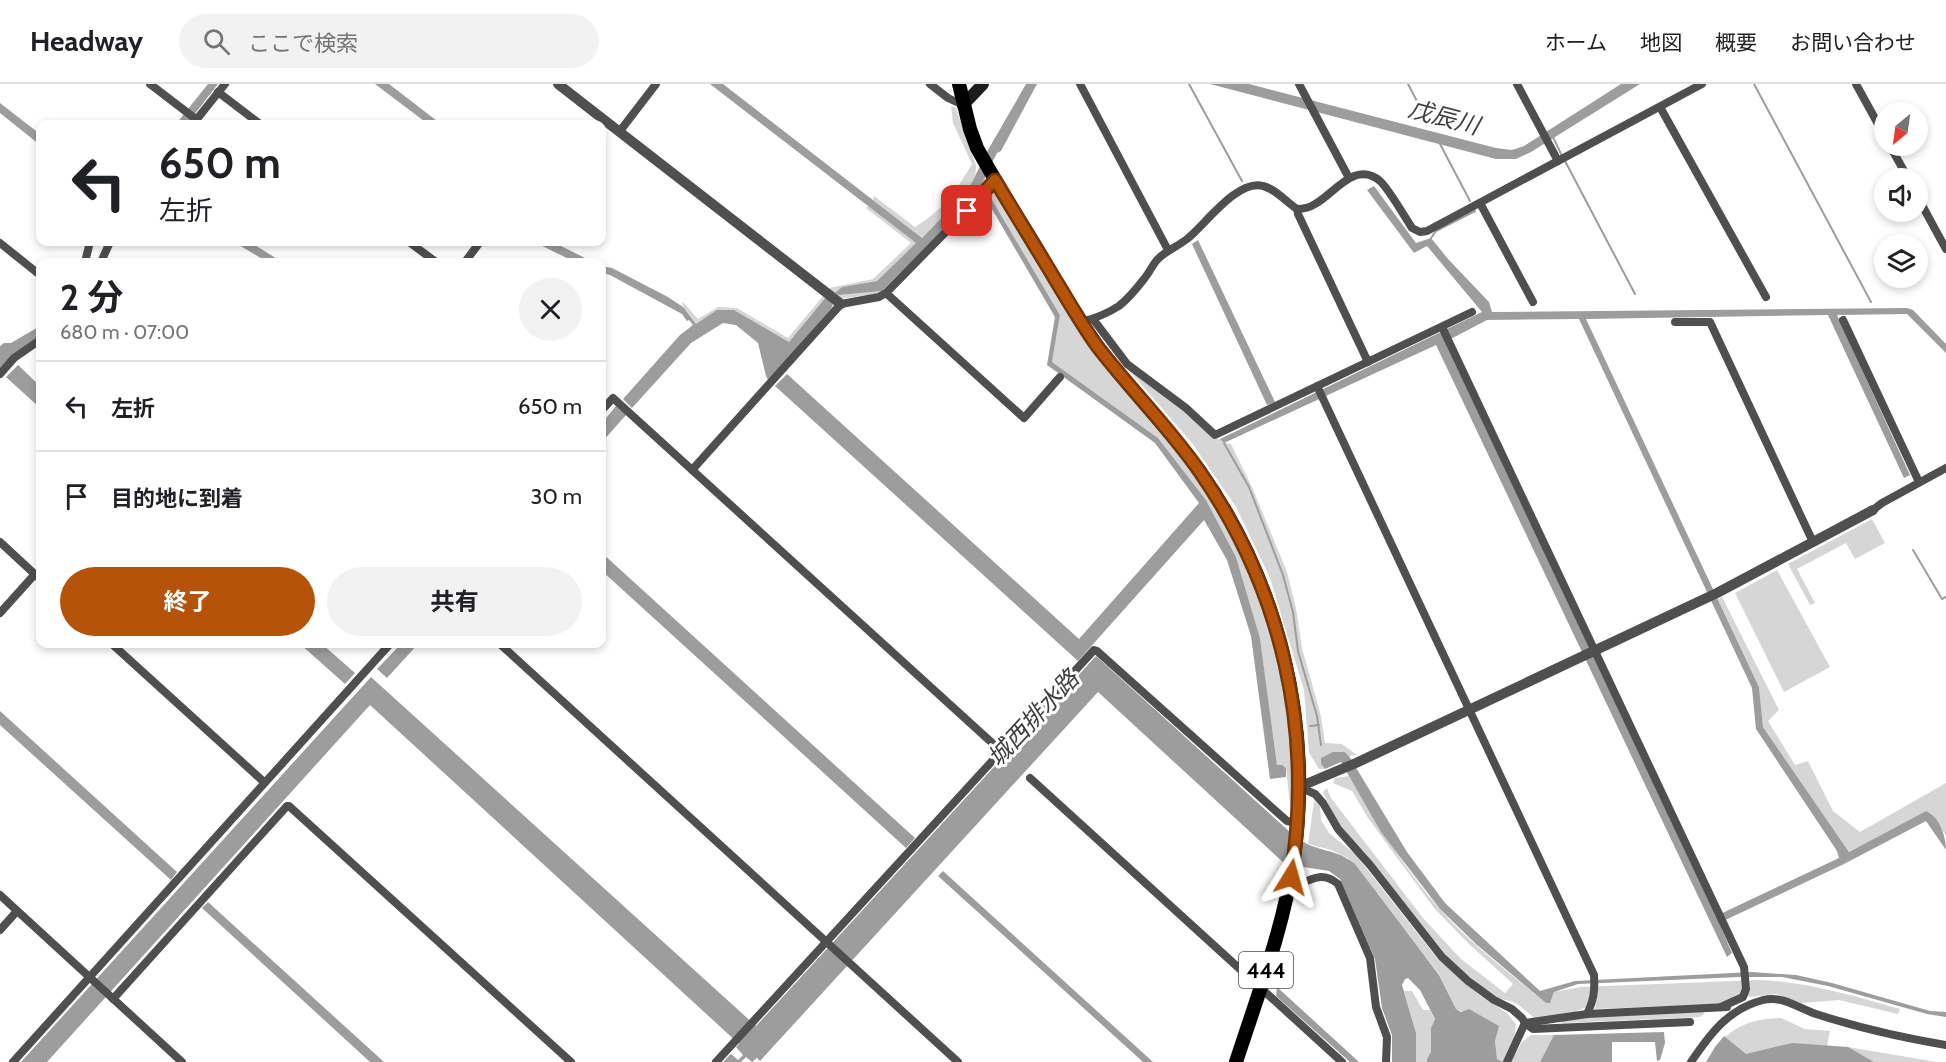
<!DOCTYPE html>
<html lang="ja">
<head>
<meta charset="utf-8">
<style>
	:root { --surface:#fff; --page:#f2f2f2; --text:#202124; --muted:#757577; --line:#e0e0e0; --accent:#b45309 }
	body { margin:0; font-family:Cabin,"Noto Sans JP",sans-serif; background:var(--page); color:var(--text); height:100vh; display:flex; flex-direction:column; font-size:22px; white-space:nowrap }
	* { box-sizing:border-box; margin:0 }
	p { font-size:20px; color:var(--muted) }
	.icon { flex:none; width:33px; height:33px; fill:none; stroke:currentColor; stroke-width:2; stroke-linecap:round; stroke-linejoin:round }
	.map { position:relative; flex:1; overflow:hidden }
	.sheet { position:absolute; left:36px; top:174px; width:570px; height:390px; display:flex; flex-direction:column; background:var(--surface); border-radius:12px; box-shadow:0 3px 9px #0003 }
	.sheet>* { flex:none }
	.banner { position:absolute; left:36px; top:36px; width:570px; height:126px; border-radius:12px; box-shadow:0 3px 9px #0003; background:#fff; color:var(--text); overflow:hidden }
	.needle { width:39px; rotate:209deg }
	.fabs { position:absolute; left:1874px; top:18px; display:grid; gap:12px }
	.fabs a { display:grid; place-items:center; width:54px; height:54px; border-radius:50%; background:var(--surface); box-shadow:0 3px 9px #0003; font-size:30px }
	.pin { position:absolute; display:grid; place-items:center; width:51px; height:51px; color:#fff; margin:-26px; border-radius:12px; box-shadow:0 3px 9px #0006 }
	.me { position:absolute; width:66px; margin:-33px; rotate:8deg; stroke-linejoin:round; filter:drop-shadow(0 0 4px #0008) }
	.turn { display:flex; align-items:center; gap:21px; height:126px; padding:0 24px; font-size:27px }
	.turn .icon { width:78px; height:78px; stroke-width:2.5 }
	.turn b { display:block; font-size:42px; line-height:51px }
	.round { display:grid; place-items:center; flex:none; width:63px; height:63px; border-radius:32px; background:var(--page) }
	.head { display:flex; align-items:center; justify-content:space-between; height:102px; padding:0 24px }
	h1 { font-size:36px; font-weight:700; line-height:45px }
	.action { display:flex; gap:12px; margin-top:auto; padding:12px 24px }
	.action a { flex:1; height:69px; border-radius:36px; background:var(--accent); color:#fff; font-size:24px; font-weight:700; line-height:69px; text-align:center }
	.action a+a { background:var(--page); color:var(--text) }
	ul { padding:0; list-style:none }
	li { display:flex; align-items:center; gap:18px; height:90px; padding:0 24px; border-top:2px solid var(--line) }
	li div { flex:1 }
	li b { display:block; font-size:22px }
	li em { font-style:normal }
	header { display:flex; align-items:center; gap:36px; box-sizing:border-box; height:84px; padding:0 30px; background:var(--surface); border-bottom:2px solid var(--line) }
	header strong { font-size:28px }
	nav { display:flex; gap:33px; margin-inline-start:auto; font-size:21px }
	.search { width:420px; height:54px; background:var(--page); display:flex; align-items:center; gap:15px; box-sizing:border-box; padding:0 21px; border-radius:33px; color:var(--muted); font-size:22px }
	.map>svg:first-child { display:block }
	.green { fill:#d6d6d6 }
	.water { fill:#9d9d9d; fill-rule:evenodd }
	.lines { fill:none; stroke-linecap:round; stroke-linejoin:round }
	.stream { stroke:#9d9d9d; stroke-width:2 }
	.minor { stroke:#4f4f4f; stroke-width:8 }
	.tertiary { stroke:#4f4f4f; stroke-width:10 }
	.secondary { stroke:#1c1c1c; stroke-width:12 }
	.trunk { stroke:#000; stroke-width:14 }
	.route-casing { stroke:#753606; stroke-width:15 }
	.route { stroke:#b45309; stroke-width:10 }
	.labels { text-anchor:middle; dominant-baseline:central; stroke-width:6; stroke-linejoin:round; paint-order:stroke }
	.shield { fill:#fff; stroke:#4c4c4c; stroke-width:1.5 }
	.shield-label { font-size:21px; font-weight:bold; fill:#000 }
	.water-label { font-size:24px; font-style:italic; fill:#3e3e3e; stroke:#fff }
</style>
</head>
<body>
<header>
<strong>Headway</strong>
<div class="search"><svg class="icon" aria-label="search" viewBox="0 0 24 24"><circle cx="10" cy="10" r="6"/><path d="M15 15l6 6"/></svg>ここで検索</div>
<nav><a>ホーム</a><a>地図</a><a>概要</a><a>お問い合わせ</a></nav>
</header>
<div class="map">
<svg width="1946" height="978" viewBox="0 0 1946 978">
	<rect width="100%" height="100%" fill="#fff"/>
	<g class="green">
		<path d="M 951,22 L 956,24 L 976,81 C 978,106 939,136 922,154 L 873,116 L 874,112 L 915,143 C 945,124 954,110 972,80 L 953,39 Z"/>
		<polygon points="984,92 986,94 976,116 882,209 839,215 830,207 829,204 873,195 911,159 866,124 868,122 916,159 877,197 842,203 836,209 839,211 882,207 974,115"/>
		<path d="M 994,104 L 1170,357 C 1190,384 1211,411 1227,440 C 1267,514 1288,596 1293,680 C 1294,696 1291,713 1291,730 L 1286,684 L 1282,681 L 1277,681 L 1260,554 L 1236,473 L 1206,416 L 1158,354 L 1052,278 L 1060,231 L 992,117 L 989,120 L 983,117 Z"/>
		<polygon points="823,212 837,221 769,298 825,214 789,258 734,226 696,240 683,223 682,217 698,235 718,223 737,224 788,254"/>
		<polygon points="1128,285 1181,324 1213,354 1220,355 1224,359 1231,360 1252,403 1287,488 1296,524 1302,564 1321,632 1325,659 1342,660 1357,671 1349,672 1345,668 1321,680 1325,685 1319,685 1309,669 1304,606 1270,494 1236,423 1192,359"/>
		<polygon points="1872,435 1885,459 1855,475 1846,459 1797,485 1815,519 1810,521 1788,480"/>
		<polygon points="1777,486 1830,583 1784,608 1735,509"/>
		<polygon points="1722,513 1779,626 1768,637 1795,681 1808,677 1833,727 1860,748 1946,699 1946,752 1931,729 1926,727 1849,768 1763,643 1759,603 1718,515"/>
		<path d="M 1349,692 C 1376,738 1404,784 1439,824 C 1470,860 1510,889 1546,919 L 1550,918 L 1554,908 L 1581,903 L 1759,896 C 1808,898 1854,912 1900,925 L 1898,930 L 1839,916 L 1801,919 L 1776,910 L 1750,913 L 1741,909 L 1720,920 L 1595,925 L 1598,907 L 1587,923 L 1576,927 L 1580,933 L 1699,927 L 1705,929 L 1700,933 L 1562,939 L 1556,931 L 1536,935 L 1516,919 L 1498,914 L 1482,903 L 1450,876 L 1367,771 L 1338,740 L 1323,708 L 1327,704 L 1331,714 L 1423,834 L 1461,875 L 1505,909 L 1513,900 L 1469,860 L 1434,824 L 1368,734 L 1352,707 L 1333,699 L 1335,694 Z"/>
		<polygon points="1314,717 1320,721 1321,736 1329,749 1355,770 1433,869 1478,910 1507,929 1516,940 1514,957 1503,978 1497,975 1495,956 1499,942 1456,925 1439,890 1348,774 1331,766 1308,760"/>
		<polygon points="1404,907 1412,907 1423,926 1430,926 1435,936 1431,944 1431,969 1427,975 1427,978 1416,978 1416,949"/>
		<path d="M 1781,934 L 1805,945 L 1830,947 L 1827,962 L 1848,963 L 1937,978 L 1874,978 L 1867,975 L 1763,978 L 1715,963 C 1735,941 1752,935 1781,934 Z"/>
		<polygon points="1531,951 1554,951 1540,978 1511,978 1522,958"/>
	</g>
	<g class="water">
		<polygon points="208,0 218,0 187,40 176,40"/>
		<polygon points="375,0 389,0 441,40 428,40"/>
		<polygon points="710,0 723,0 922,154 967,108 988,66 1026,0 1037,0 1001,67 997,69 974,115 882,207 839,211 835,209 842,203 877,197 916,159"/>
		<polygon points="1210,0 1249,0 1496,64 1512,66 1524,62 1621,0 1640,0 1531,68 1516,75 1496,75"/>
		<polygon points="0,19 40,50 40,61 0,29"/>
		<path d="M 1374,102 L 1416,159 L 1431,154 L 1448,175 L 1489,218 L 1492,228 L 1907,224 L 1913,226 L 1946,260 L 1946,269 L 1907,230 L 1837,231 L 1910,391 L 1904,394 L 1828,231 L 1586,235 L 1759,603 L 1763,643 L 1849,768 L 1926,727 C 1940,733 1946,753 1946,766 L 1926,737 L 1844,780 L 1719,839 L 1732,869 L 1727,873 L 1436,261 L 1224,359 L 1220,355 L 1482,228 L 1427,162 L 1414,169 L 1367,106 ZM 1579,235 L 1752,604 L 1756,645 L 1837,767 L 1839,774 L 1716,832 L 1445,258 L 1487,236 Z"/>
		<polygon points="992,116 1060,231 1052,278 1158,354 1206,416 1236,473 1260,554 1277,681 1282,681 1286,684 1286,693 1270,695 1251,552 1227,476 1204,436 1078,577 775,302 787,290 1079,555 1199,419 1155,359 1047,281 1055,233 989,120"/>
		<polygon points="1198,156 1275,318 1267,321 1192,160"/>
		<polygon points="234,158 250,158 282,178 267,178"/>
		<polygon points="534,158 553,158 593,178 575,178"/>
		<polygon points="602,182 612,184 668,213 683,223 696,240 717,226 734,226 789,258 826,213 833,219 831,225 768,296 766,292 758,259 736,241 723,239 691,259 632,324 623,315 680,251 693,241 689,236 687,237 682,230 610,191 602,189"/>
		<polygon points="40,242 40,252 0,285 0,262 4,259 11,259"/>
		<polygon points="18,281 40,302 40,324 6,293"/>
		<polygon points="616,322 626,331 602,358 602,339"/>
		<polygon points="602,469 915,754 906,764 602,487"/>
		<polygon points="300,560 322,560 355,589 345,600"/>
		<polygon points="401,560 418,560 387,594 377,585"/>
		<path d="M 1096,572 L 1291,749 C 1296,752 1302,757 1307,760 C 1324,768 1338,766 1355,780 L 1439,891 L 1456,925 L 1461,928 L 1469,925 L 1499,942 L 1495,957 L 1497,975 L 1503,978 L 1427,978 L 1427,975 L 1431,968 L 1431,944 L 1435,935 L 1420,906 L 1408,894 L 1405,895 L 1402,901 L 1416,949 L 1416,978 L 1392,978 L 1392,951 L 1382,924 L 1375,875 L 1340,795 L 1329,787 L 1285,780 L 1098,608 L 760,977 L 757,974 L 752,978 L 746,973 L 741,978 L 723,978 L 731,970 L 738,976 L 743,971 L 736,963 L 739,960 L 370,621 L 47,978 L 21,978 L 371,593 L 756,942 Z"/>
		<polygon points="0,627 177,788 171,796 0,641"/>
		<polygon points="1333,668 1345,668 1349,672 1407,768 1445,819 1540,907 1575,897 1752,888 1796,891 1832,899 1930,927 1946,928 1946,933 1927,930 1828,902 1782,893 1740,893 1578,900 1554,908 1550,919 1546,919 1477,861 1440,825 1381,748 1341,678 1325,685 1321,680 1321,674"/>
		<polygon points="943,787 1153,978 1143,978 938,792"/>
		<polygon points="208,818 384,978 370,978 202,824"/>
		<polygon points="1277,903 1359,978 1350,978 1276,912"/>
		<polygon points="1664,948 1665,959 1660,976 1657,977 1655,958 1612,958 1612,978 1540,978 1554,951"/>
		<polygon points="1724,952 1746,970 1792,959 1848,963 1874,978 1706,978 1715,963"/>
	</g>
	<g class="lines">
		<g class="stream">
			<polyline points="1189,0 1242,97"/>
			<polyline points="1408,0 1429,40"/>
			<polyline points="1754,0 1871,218"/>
			<polyline points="1553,53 1562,72"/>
			<polyline points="1440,60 1470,117"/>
			<polyline points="1565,77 1635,210"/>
			<polyline points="1431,154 1436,147 1475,127"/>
			<polyline points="1224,359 1249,403 1283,491 1293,528 1298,567 1317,632 1321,661"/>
			<polyline points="1913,466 1942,515 1946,513"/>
			<polyline points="1310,642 1319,641"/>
		</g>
		<g class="minor">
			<polyline points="150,0 197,36"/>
			<polyline points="930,0 948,14 963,21"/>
			<polyline points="1080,0 1168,166"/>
			<polyline points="1299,0 1349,94"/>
			<polyline points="1517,0 1558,77"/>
			<polyline points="1856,0 1884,51"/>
			<polyline points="218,8 260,40"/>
			<polyline points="1660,23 1766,213"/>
			<polyline points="193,40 225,0"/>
			<polyline points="620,47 656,0"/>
			<polyline points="1890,62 1908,94"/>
			<polyline points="1917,112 1946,165"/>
			<polyline points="1480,119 1533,218"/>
			<polyline points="1297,125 1298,130 1368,278"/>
			<polyline points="409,158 436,178"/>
			<polyline points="0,159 40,191"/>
			<polyline points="85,178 90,158"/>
			<polyline points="101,178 110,158"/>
			<polyline points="465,178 480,158"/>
			<polyline points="886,209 1024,334 1060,293"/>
			<polyline points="1093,235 1127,280 1186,324 1215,351 1472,228"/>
			<polyline points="1843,236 1919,398"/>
			<path d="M 1081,238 C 1093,235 1108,229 1119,222 C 1128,215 1137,204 1144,195 C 1149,189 1152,182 1157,176 C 1165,167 1177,163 1187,155 C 1205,141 1237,95 1263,102 C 1276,105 1286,118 1297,125 C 1304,125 1309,124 1315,120 C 1334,110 1355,76 1380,97 C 1388,104 1405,133 1412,144 L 1420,148 L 1427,147 L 1702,0"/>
			<polyline points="1675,238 1710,238 1813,458"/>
			<polyline points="1442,243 1744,883 1746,905 1743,913 1721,923"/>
			<polyline points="0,290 14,274 40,256"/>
			<path d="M 1317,302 L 1594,891 C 1595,906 1594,916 1587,930"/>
			<polyline points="602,326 613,314 1001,667"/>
			<polyline points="692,386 841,220 879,213 886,209 983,110 995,96"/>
			<polyline points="1873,426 1882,419 1946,384"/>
			<polyline points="0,458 40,495"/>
			<polyline points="0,529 35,490"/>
			<polyline points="112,560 264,698"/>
			<polyline points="500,560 958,978"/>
			<polyline points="1030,694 1342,978"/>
			<polyline points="1299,703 1315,710 1323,719 1338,745 1370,781 1442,873 1468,897 1494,916 1512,925 1522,934 1525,939 1533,945 1690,938"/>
			<path d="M 1289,805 C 1308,798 1320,785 1338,800 L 1370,874 L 1376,923 L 1387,953 L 1386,978"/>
			<polyline points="0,811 182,978"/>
			<polyline points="0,846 17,827"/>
			<polyline points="113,915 287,722 289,722 571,978"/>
			<polyline points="1525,939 1587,930 1727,923"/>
			<polyline points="13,978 390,560"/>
			<polyline points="716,978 1094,566 1097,567 1287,737 1297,739"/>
			<polyline points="1507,978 1525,939"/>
			<path d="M 1691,978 C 1710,950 1728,925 1763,916 C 1782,911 1798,924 1816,930 C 1856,943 1904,954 1946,961"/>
		</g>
		<g class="tertiary">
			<polyline points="558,0 841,220"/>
			<polyline points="1299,703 1356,679 1717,509 1873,426"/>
		</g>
		<polyline class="secondary" points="963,21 983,0"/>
		<path class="trunk" d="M 959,0 L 970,45 L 977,64 C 999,104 1024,143 1047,182 C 1063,208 1078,235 1096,260 C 1128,304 1167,342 1199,386 C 1278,497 1313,638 1294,773 C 1284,843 1258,910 1236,978"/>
	</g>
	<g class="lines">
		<g class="route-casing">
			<path id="route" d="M 967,127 L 995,96 C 1015,130 1036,163 1056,197 C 1069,218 1082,241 1097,262 C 1130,305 1169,343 1200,388 C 1283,508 1314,648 1291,793"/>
		</g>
		<use href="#route" class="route"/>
	</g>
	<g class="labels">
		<rect class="shield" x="1239" y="868" width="54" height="36" rx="4.5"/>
		<g class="shield-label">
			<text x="1266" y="886">444</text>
		</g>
		<g class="water-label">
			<text transform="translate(1444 33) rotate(15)">戊辰川</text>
			<text transform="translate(1033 634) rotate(-47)">城西排水路</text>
		</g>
	</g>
</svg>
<div class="fabs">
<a><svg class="needle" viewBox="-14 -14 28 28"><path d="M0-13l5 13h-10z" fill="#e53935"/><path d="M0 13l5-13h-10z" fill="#757577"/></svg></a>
<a><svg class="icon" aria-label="sound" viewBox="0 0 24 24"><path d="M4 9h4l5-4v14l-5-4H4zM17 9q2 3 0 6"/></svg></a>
<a><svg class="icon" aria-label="layers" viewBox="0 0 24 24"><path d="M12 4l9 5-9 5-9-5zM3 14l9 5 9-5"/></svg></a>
</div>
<div class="pin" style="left:967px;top:127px;background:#d93025"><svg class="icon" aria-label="arrive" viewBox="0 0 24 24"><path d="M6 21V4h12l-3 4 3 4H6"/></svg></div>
<svg class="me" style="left:1291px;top:793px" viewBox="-20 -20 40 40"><path d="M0-17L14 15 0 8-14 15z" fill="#b45309" stroke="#fff" stroke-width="4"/></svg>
<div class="banner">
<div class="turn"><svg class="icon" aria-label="left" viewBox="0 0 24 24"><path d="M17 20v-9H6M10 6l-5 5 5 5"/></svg><div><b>650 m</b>左折</div></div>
</div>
<section class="sheet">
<div class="head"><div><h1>2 分</h1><p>680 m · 07:00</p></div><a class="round"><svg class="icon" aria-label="close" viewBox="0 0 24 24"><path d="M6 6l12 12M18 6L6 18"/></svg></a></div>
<ul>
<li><svg class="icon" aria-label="left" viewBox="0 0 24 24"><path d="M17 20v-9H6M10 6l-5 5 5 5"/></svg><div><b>左折</b></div><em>650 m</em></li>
<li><svg class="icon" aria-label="arrive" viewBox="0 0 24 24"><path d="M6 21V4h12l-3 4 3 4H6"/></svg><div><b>目的地に到着</b></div><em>30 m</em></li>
</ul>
<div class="action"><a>終了</a><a>共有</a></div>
</section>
</div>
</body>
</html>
